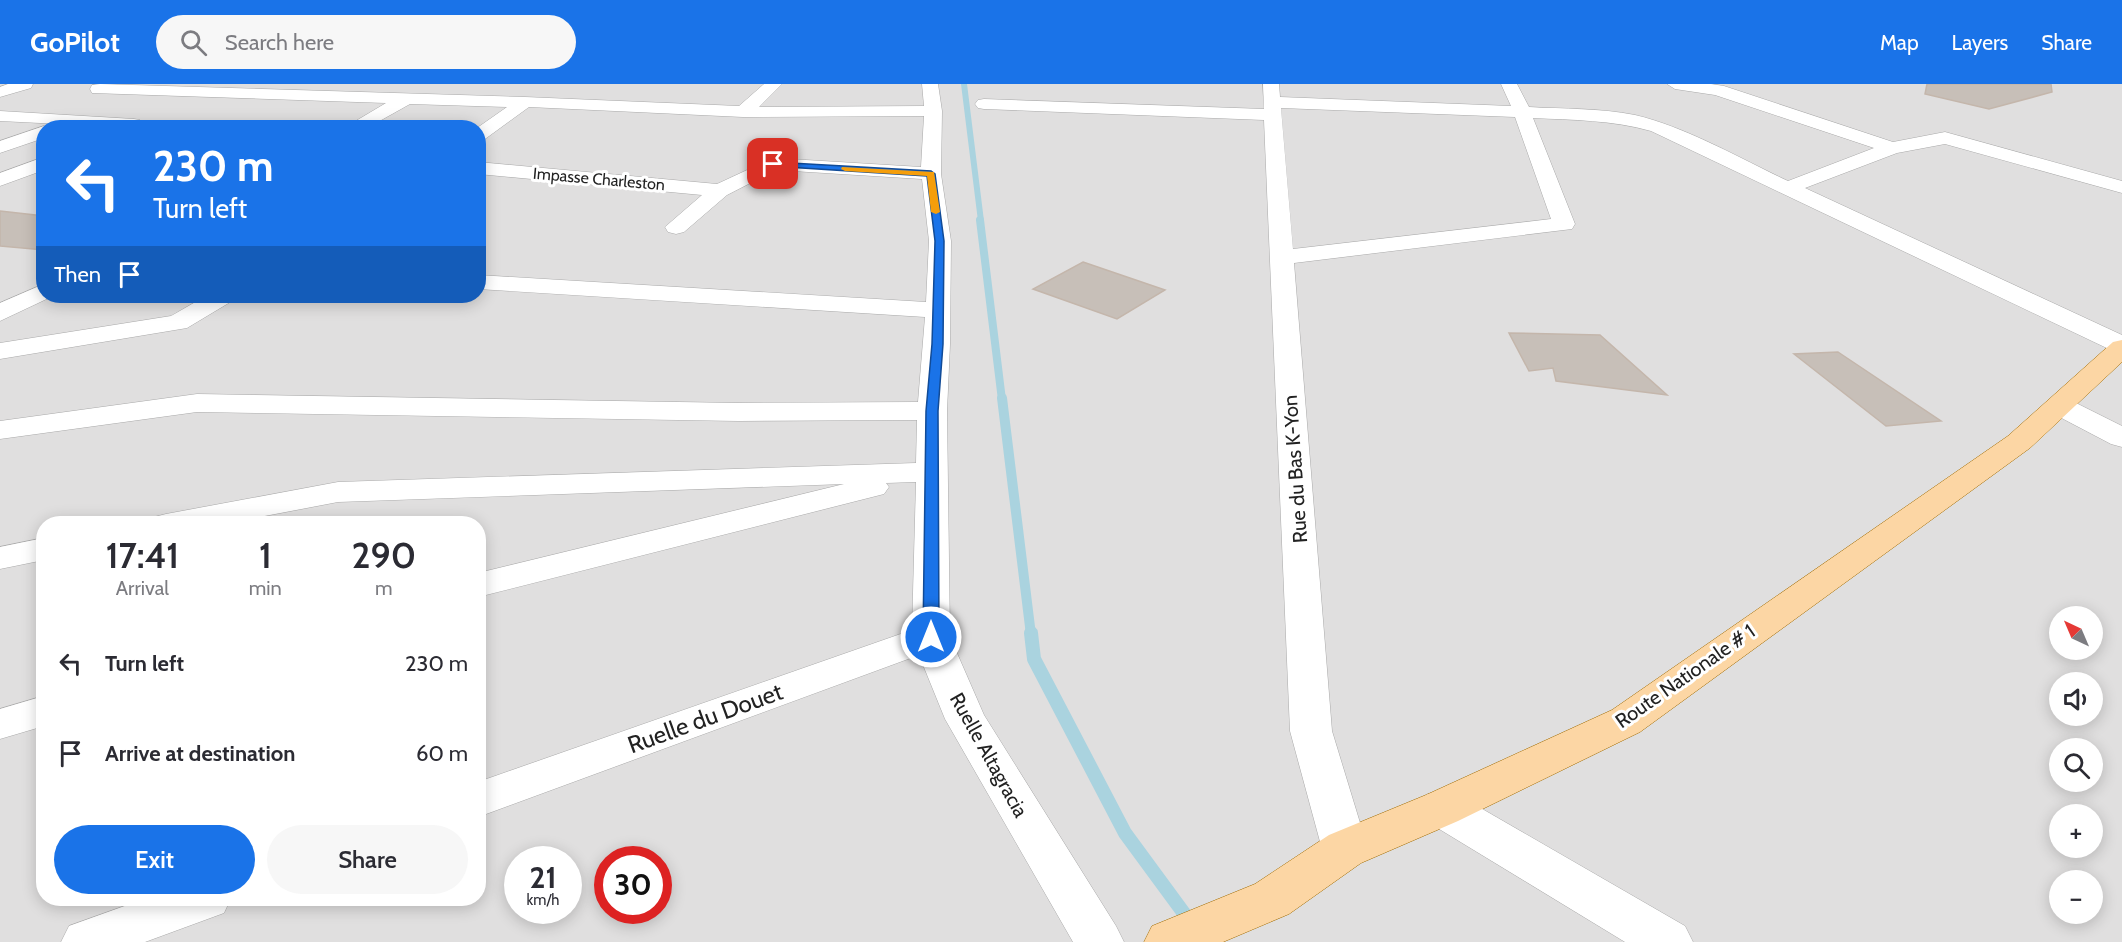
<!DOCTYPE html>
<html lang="en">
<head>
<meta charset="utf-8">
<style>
	:root { --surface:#fff; --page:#f7f7f7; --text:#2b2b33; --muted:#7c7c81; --accent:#1a73e8 }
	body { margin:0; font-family:Cabin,sans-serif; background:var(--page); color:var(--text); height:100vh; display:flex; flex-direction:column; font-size:22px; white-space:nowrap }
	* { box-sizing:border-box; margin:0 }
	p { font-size:20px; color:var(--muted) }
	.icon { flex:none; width:33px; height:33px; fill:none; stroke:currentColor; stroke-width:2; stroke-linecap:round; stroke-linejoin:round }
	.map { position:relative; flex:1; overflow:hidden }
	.panel { position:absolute; left:36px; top:432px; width:450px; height:390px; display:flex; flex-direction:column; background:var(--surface); border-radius:24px; box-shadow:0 3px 15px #0003 }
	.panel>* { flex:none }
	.guide { position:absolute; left:36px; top:36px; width:450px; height:183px; border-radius:24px; box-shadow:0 3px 15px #0003; background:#1a73e8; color:#fff; overflow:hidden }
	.needle { width:39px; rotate:316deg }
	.buttons { position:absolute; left:2049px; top:522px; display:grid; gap:12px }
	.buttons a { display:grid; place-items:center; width:54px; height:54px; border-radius:50%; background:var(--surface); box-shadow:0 3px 15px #0003; font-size:30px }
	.speed { position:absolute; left:504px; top:762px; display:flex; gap:12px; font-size:30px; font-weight:700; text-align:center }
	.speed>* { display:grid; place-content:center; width:78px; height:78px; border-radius:50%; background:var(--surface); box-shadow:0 3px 15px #0003; line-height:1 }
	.speed small { font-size:15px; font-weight:400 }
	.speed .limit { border:9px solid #d22; background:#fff; color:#111 }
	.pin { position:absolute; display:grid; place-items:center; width:51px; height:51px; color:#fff; margin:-26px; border-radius:12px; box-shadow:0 3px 9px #0006 }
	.me { position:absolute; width:66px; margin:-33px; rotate:0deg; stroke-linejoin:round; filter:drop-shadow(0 0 4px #0008) }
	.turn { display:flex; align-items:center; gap:21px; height:126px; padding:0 18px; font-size:27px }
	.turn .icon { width:78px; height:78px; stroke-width:2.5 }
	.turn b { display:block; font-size:42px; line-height:51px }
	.then { display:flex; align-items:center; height:57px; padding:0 18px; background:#0003; gap:12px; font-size:22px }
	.eta { display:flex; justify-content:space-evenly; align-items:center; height:102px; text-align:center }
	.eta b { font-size:36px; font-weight:600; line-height:42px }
	.primary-button { display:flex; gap:12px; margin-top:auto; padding:12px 18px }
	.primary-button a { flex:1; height:69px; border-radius:36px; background:var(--accent); color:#fff; font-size:24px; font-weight:600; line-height:69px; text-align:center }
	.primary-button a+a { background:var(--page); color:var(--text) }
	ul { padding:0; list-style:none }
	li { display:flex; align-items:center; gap:18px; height:90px; padding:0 18px }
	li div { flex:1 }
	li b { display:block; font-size:22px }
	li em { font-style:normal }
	header { display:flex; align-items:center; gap:36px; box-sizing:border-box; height:84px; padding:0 30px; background:var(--accent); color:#fff }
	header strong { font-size:28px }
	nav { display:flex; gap:33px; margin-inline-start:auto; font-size:21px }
	.search { width:420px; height:54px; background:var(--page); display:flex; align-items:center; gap:15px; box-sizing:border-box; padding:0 21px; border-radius:33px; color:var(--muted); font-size:22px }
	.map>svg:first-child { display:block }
	.residential { fill:#e0dfdf; fill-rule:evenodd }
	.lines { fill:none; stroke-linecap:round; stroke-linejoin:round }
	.stream-far3 { stroke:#aad3df; stroke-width:6 }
	.stream-far2 { stroke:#aad3df; stroke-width:8 }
	.stream-far1 { stroke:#aad3df; stroke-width:10 }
	.stream { stroke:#aad3df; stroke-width:14 }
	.building { fill:#c7bfb8; stroke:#c4b6ab; stroke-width:1.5 }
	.minor-casing { stroke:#a9a9a9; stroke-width:1 }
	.major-casing { stroke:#a06b00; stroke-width:1 }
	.minor { fill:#fff; fill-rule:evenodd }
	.major { fill:#fcd6a4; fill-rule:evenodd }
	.route { fill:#1a73e8; stroke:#114b97; stroke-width:1.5 }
	.slow { fill:#f59e0b }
	.labels { text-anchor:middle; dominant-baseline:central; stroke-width:6; stroke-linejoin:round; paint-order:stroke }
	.far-street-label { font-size:16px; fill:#222; stroke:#fff }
	.street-label { font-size:20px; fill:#222; stroke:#fff }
	.near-street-label { font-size:24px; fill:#222; stroke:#fff }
</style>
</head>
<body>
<header>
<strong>GoPilot</strong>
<div class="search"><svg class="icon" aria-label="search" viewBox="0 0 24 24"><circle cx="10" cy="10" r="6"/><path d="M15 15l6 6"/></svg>Search here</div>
<nav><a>Map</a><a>Layers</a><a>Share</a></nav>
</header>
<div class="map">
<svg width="2122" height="858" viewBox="0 0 2122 858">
	<rect width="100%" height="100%" fill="#f2efe9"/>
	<path class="residential" d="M 0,0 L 2122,0 L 2122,858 L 0,858 ZM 44,44 L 478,44 L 478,212 L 44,212 ZM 44,440 L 478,440 L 478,814 L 44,814 ZM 2060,532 L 2092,532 L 2092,566 L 2060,566 ZM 2060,598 L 2092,598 L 2092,632 L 2060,632 ZM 2060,664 L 2092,664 L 2092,698 L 2060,698 ZM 2060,730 L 2092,730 L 2092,764 L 2060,764 ZM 518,776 L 568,776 L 568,826 L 518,826 ZM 608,776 L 658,776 L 658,826 L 608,826 ZM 2060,796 L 2092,796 L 2092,830 L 2060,830 Z"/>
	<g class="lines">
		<polyline class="stream-far3" points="964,0 981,137"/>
		<polyline class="stream-far2" points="980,136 1002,316"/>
		<polyline class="stream-far1" points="1002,314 1031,551"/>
		<polyline class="stream" points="1031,549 1034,575 1125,749 1205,858"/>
	</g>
	<g class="building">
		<polygon points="1927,0 2051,0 2052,8 1989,25 1925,10"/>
		<polygon points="0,127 44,132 44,166 0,162"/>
		<polygon points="1083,178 1165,206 1117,235 1033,205"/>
		<polygon points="1509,249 1600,251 1667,311 1556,297 1553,284 1529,287"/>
		<polygon points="1838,268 1941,337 1886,342 1794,270"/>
	</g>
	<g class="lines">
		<g class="minor-casing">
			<g id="minor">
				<polygon points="8,0 33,0 31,4 0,13 0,3"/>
				<polygon points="100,0 525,13 739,22 764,0 782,0 759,23 924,22 922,0 938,0 942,27 941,90 951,157 950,260 947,327 950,553 984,631 1116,842 1124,858 1073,858 945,635 919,571 478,733 478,698 912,546 916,398 886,399 889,403 884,410 478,513 478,489 844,400 338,418 223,440 150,440 154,433 166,430 338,398 916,379 917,336 739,337 197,328 0,355 0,337 197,310 739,319 918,318 925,233 478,205 478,191 926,218 929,157 922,95 776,86 727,111 684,148 676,150 668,148 665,143 702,111 478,90 478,78 717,100 773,74 921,83 924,32 743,33 529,23 485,55 478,56 478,44 477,44 507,23 410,20 367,44 344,44 386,19 92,9 90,5 92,1"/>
				<path d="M 1263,0 L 1279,0 L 1280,13 L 1511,22 L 1501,0 L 1517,0 L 1529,23 C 1563,25 1600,24 1635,31 C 1686,43 1739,74 1788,97 L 1874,64 L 1715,11 L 1675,5 L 1667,0 L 1711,0 L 1724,2 L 1893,58 L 1945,48 L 2122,97 L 2122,109 L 1945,60 L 1897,69 L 1805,104 L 2122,251 L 2122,269 L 2113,267 L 1651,47 C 1612,36 1573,36 1533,34 L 1575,140 L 1572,145 L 1294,179 L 1332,647 L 1368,765 L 1361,779 L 1345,784 L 1329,779 L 1322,765 L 1290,647 L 1264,36 L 984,25 L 978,24 L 975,20 L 978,16 L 984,15 L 1264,25 ZM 1281,24 L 1515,33 L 1551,135 L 1293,165 Z"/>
				<polygon points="0,27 134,35 140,36 143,40 141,44 0,37"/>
				<polygon points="44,42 48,44 44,44 44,54 0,69 0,57"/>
				<polygon points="44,73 44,86 0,102 0,89"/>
				<polygon points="44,200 44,212 53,212 0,237 0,219"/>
				<polygon points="206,212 235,212 232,217 187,244 0,275 0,259 171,232"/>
				<polygon points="2060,313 2070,316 2122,342 2122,363 2111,360 2050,328 2046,322 2050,316"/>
				<polygon points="44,454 44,476 0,485 0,463"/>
				<polygon points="44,612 44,642 0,655 0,625"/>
				<polygon points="1442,706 1458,711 1685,842 1693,858 1625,858 1426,737 1420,724 1426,711"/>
				<polygon points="147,814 231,814 224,829 145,858 61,858 69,842"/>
			</g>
		</g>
		<g class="major-casing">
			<polygon id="major" points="2122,256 2122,278 2030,364 1640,648 1458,737 1361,779 1289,830 1223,858 1144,858 1152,842 1255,800 1329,751 1426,711 1612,626 2008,352 2113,258"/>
		</g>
		<use href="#minor" class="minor"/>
		<use href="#major" class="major"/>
	</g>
	<polygon class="route" points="773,78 931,87 935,90 944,157 943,260 938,327 939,553 936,556 925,556 923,553 926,327 932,260 935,157 927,92 771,82 771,79"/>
	<polygon class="slow" points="842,83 934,88 940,128 936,130 931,128 927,92 845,87 841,85"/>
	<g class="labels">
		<g class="far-street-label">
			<text transform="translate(599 95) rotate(5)">Impasse Charleston</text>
		</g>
		<g class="street-label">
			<text transform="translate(1295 385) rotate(-94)">Rue du Bas K-Yon</text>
			<text transform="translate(1685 592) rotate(-35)">Route Nationale # 1</text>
			<text transform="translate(989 671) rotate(61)">Ruelle Altagracia</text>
		</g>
		<g class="near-street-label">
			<text transform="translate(705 634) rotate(-20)">Ruelle du Douet</text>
		</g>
	</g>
</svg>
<div class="buttons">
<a><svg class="needle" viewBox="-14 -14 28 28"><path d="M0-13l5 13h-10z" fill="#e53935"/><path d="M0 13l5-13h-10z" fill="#7c7c81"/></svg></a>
<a><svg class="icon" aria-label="sound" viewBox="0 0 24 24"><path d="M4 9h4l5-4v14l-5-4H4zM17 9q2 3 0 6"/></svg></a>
<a><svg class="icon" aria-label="search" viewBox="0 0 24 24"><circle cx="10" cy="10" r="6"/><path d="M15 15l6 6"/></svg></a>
<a>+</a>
<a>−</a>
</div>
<div class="speed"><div>21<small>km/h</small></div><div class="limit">30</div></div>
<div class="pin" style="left:773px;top:80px;background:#d93025"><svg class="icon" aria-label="arrive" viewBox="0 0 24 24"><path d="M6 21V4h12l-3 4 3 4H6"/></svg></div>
<svg class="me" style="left:931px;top:553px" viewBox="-20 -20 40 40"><circle r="17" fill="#1a73e8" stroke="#fff" stroke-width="3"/><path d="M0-11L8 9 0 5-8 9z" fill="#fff"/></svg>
<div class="guide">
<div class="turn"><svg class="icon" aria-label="left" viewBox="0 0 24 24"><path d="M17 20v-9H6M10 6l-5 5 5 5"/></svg><div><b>230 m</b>Turn left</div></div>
<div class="then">Then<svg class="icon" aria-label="arrive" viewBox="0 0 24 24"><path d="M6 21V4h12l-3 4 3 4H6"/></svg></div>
</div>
<section class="panel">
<div class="eta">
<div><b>17:41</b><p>Arrival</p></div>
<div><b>1</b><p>min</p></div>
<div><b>290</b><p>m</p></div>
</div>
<ul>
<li><svg class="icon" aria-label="left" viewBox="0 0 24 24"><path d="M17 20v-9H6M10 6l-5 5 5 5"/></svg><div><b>Turn left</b></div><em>230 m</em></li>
<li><svg class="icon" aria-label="arrive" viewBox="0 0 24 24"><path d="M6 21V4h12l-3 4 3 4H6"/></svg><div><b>Arrive at destination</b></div><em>60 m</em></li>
</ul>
<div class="primary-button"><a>Exit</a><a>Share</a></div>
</section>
</div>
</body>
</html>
